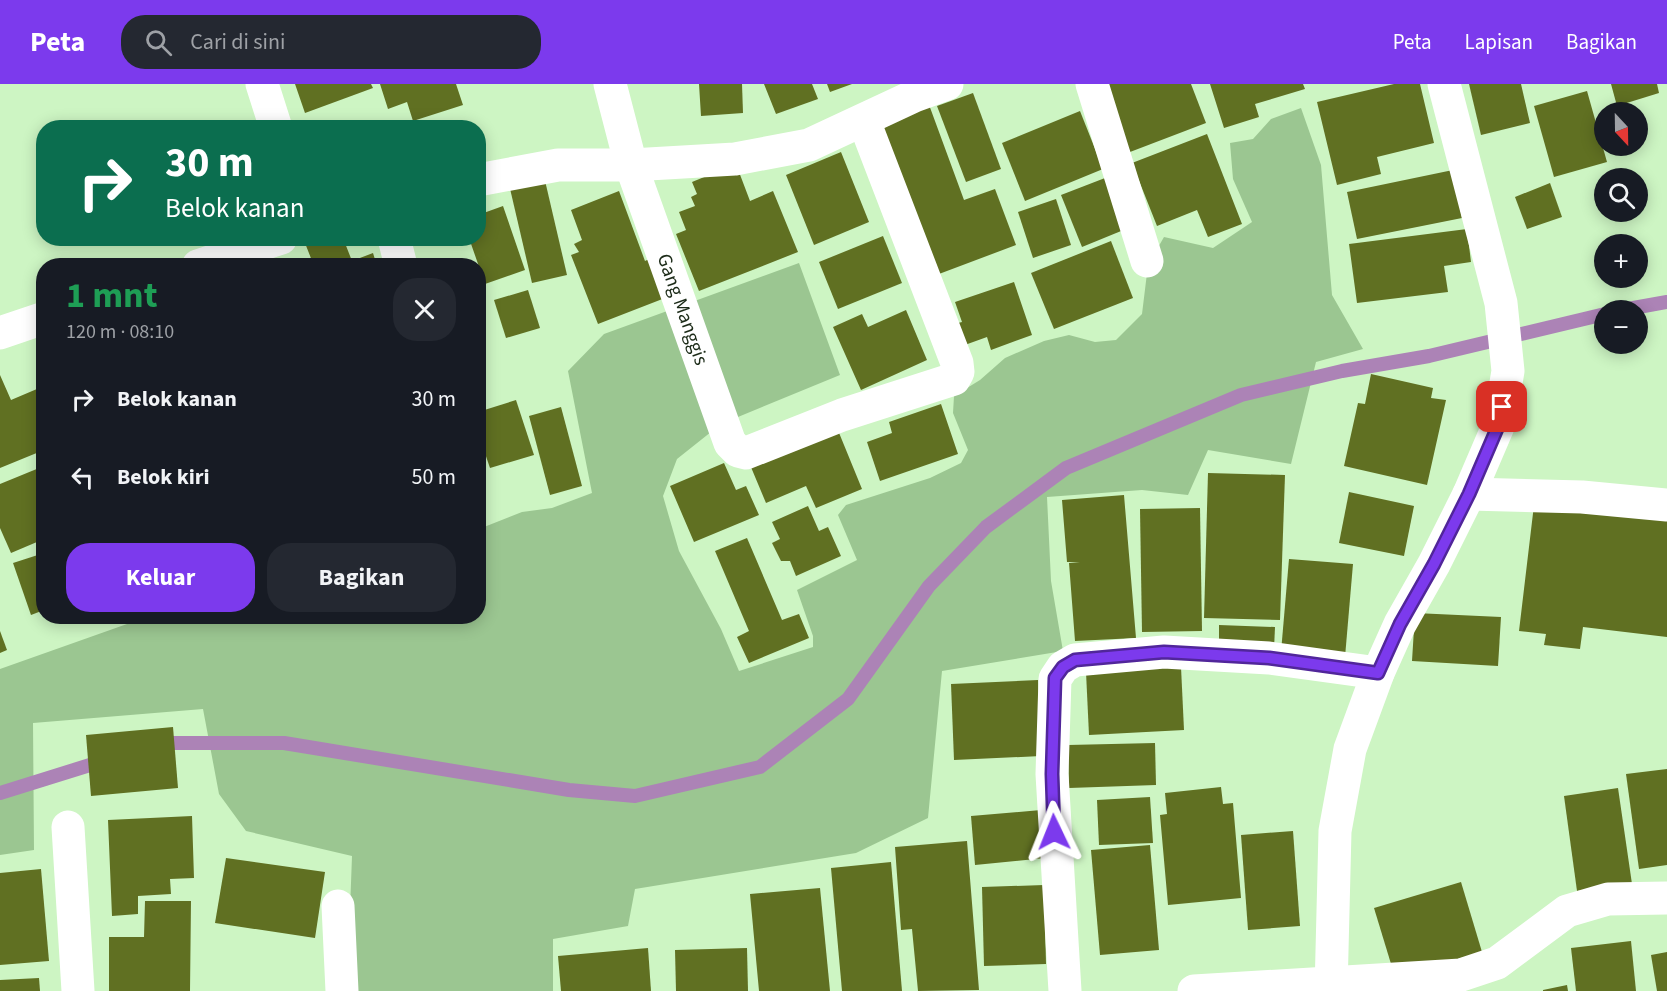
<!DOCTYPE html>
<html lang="id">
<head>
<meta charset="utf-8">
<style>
	:root { --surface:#171b24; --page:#242831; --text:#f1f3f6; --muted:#9ea1a6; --accent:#7c3aed }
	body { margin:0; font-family:"Source Sans 3",sans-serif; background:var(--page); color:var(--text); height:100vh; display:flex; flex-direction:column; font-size:22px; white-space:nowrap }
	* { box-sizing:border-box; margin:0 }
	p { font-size:20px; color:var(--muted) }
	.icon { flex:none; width:33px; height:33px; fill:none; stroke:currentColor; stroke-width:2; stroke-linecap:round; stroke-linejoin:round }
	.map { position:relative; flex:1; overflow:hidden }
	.details { position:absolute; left:36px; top:174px; width:450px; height:366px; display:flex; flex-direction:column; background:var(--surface); border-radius:24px; box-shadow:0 3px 15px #0003 }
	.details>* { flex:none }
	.guide { position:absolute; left:36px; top:36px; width:450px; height:126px; border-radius:24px; box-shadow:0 3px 15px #0003; background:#0b6e4f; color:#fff; overflow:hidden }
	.needle { width:39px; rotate:158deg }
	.fabs { position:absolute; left:1594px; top:18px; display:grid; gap:12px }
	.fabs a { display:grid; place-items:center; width:54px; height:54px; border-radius:50%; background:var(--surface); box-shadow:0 3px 15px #0003; font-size:30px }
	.pin { position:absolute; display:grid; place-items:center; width:51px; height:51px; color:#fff; margin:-26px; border-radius:12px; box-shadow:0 3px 9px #0006 }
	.me { position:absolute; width:66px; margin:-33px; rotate:358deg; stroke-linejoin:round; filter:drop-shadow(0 0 4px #0008) }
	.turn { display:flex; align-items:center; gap:21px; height:126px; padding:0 30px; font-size:27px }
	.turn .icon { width:78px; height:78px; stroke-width:2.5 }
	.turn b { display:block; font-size:42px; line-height:51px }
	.round { display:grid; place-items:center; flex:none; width:63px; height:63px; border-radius:24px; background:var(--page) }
	.head { display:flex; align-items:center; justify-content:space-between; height:102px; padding:0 30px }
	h1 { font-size:36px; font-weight:700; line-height:45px; color:#1e9e55 }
	.button { display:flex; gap:12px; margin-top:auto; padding:12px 30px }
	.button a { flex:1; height:69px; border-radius:24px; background:var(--accent); color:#fff; font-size:24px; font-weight:700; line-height:69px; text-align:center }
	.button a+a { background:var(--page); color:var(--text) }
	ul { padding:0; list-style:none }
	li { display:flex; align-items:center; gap:18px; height:78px; padding:0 30px }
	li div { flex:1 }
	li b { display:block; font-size:22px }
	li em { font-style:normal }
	header { display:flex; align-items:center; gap:36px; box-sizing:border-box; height:84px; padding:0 30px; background:var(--accent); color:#fff }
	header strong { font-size:28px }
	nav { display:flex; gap:33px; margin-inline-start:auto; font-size:21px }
	.search { width:420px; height:54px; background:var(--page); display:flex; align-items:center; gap:15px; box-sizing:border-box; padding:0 21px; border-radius:24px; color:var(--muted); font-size:22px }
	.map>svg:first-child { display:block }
	.green { fill:#9bc691 }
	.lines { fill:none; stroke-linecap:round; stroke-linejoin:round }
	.stream { stroke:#ac83b6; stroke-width:14 }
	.building { fill:#607022 }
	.minor { stroke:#fff; stroke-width:33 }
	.route-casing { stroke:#51269a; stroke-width:15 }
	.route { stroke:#7c3aed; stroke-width:10 }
	.labels { text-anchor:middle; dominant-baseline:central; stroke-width:6; stroke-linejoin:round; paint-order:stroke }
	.street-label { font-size:20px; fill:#1c2b18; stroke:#e5fddf }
</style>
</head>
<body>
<header>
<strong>Peta</strong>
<div class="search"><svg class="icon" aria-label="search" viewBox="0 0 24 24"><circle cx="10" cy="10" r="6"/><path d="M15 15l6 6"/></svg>Cari di sini</div>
<nav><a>Peta</a><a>Lapisan</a><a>Bagikan</a></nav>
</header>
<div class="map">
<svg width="1667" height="907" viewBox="0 0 1667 907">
	<rect width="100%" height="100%" fill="#cdf5c3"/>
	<polygon class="green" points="1301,24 1321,81 1332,211 1363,265 1316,278 1291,380 1208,366 1188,411 1142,406 1047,413 1051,497 1063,567 942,587 928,734 856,769 635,805 628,842 553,855 553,907 347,907 352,772 246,747 219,710 203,625 33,639 34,766 0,771 0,585 127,540 121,533 478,532 479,445 522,428 552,424 592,409 568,287 604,250 799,179 840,291 721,340 677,375 663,412 679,467 721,545 739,587 813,563 813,552 797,506 857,476 838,431 846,421 930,394 961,379 968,366 953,329 954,312 980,296 1005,274 1044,257 1069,251 1095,258 1116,256 1142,230 1148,181 1164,153 1213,164 1252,138 1233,95 1230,59 1253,55 1271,35"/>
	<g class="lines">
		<g class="stream">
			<polyline points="1622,226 1667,218"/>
			<polyline points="156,661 165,659 284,659 569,706 635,712 760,683 848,615 929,502 986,443 1066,384 1241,311 1342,287 1429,272 1605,230"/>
			<polyline points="0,709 106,676"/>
		</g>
	</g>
	<g class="building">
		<polygon points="295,0 371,0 373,4 305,29"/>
		<polygon points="380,0 456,0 463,21 413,37 407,18 388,25"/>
		<polygon points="699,0 742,0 743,29 701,32"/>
		<polygon points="764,0 812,0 818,15 776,30"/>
		<polygon points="827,0 852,0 830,8"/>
		<polygon points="1104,0 1191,0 1206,39 1130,68"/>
		<polygon points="1210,0 1303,0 1305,5 1255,20 1259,33 1224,44"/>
		<polygon points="1394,0 1420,0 1434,59 1377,73 1381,90 1337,101 1317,18"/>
		<polygon points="1469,0 1521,0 1530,39 1481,51"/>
		<polygon points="1611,0 1657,0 1659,9 1617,22"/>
		<polygon points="1587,7 1607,78 1554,93 1534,22"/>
		<polygon points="973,9 1001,85 966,98 937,22"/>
		<polygon points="928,18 964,116 995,105 1016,161 931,193 873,39"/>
		<polygon points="1080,27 1103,85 1025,117 1002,59"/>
		<polygon points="1207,50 1242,140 1208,153 1197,126 1157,142 1132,79"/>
		<polygon points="841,68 869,138 814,161 786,91"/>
		<polygon points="736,80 750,117 773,107 798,168 699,207 676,150 686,146 679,128 695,122 691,113 697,110 692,98"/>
		<polygon points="1453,86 1462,134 1357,155 1347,108"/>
		<polygon points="543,88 567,191 532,199 508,96"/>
		<polygon points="1105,94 1126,145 1082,163 1061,111"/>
		<polygon points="1550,99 1562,133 1527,145 1515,113"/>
		<polygon points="619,107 645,177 649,175 665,214 598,240 571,171 579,168 574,160 582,156 571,126"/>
		<polygon points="1056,115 1071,161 1033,174 1018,128"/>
		<polygon points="503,122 525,186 485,200 469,154 478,154 478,131"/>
		<polygon points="1467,145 1471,178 1444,182 1448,208 1357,219 1349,160"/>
		<polygon points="883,152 902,199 838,225 819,178"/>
		<polygon points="317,154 343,154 352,177 373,169 377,182 314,182 305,159"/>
		<polygon points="1111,157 1133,214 1054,245 1031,189"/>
		<polygon points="1014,198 1032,251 991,266 987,253 962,262 954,240 962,238 955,218"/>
		<polygon points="528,206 540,244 506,254 494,216"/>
		<polygon points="906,226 927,276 861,306 833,243 862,230 868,243"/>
		<polygon points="1371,290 1433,304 1431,314 1446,316 1427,401 1344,382 1358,319 1365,320"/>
		<polygon points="0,291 11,316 44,302 44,366 0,384"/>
		<polygon points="516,316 534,371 490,384 478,349 478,328"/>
		<polygon points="941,320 958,370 880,397 867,358 892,349 889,338"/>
		<polygon points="561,323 582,402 550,411 529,332"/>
		<polygon points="835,339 862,405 816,424 806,402 766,419 748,376"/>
		<polygon points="724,379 736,406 746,402 759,431 694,458 670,402"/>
		<polygon points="44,382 44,455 11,469 0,444 0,400"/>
		<polygon points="1208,389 1285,391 1280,536 1204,534"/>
		<polygon points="1349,408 1414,422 1404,472 1339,459"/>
		<polygon points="1124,411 1136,554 1075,557 1069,479 1080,478 1067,478 1062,416"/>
		<polygon points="1534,421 1667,437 1667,553 1583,543 1580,565 1544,561 1546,550 1519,547"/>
		<polygon points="808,422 819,447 828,443 841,472 796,492 790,477 781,477 772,459 780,455 772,438"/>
		<polygon points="1200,424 1202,547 1142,548 1140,425"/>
		<polygon points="747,454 782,536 799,530 809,554 749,579 737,553 749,547 715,467"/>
		<polygon points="44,469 44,526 31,531 13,479"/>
		<polygon points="1289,475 1353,480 1345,573 1281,568"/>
		<polygon points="1415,529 1501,533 1498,582 1412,577"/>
		<polygon points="1219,541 1275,543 1274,565 1219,563"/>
		<polygon points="0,547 7,566 0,569"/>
		<polygon points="1181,583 1184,646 1089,651 1086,588"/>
		<polygon points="1038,596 1041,672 954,676 951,600"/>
		<polygon points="173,643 178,704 91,712 86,651"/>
		<polygon points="1155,659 1156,701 1069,704 1068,661"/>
		<polygon points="1667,685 1667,781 1639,785 1626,690"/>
		<polygon points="1221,703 1223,720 1233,719 1241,814 1168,821 1160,731 1167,730 1165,709"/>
		<polygon points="1618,704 1632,800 1577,807 1564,712"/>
		<polygon points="1150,713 1153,759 1099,761 1097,716"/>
		<polygon points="1041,726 1045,774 975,781 971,732"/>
		<polygon points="192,732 194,794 170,795 171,810 138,812 138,830 112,832 108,736"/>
		<polygon points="1293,747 1300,842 1248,846 1241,751"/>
		<polygon points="967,757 979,906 918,907 912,845 901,846 895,763"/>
		<polygon points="1150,761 1159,866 1100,871 1091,766"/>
		<polygon points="226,774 325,788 315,854 215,839"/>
		<polygon points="891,778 902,907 842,907 831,784"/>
		<polygon points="41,785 49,877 0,881 0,789"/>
		<polygon points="1461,798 1482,868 1395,893 1374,824"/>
		<polygon points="1044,801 1046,880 984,882 982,803"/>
		<polygon points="820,804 830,907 759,907 750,810"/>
		<polygon points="145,817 191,817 190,907 109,907 109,853 144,853"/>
		<polygon points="1631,857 1636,907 1576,907 1571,864"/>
		<polygon points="648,864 651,907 561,907 558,872"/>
		<polygon points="747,864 748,907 676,907 675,866"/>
		<polygon points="1667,868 1667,907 1657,907 1651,871"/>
		<polygon points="39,894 40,907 0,907 0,896"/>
		<polygon points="1567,901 1568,907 1543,907 1543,906"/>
	</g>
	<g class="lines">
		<g class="minor">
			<polyline points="262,0 276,44"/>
			<path id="s1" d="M 610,0 L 631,81 L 730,359 L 738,367 L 746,369 L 842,331 L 954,295 L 958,288 L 957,279 L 864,37"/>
			<polyline points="1092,0 1147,177"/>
			<polyline points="478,96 558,81 631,81 735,75 809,61 914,12 947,0"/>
			<polyline points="394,154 401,182"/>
			<polyline points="198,182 281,154"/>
			<polyline points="0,249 44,234"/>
			<polyline points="1469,410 1582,413 1667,421"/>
			<polyline points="68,743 78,907"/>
			<polyline points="338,822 342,907"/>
			<polyline points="1065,907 1052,690 1055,595 1063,583 1075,576 1164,568 1269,574 1378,589"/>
			<polyline points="1194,907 1461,891 1497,879 1567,827 1608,815 1667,814"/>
			<polyline points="1331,907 1335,747 1350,665 1378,589 1400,540 1434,480 1469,410 1499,340 1508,287 1501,219 1444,0"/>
		</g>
	</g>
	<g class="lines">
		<g class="route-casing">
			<polyline id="route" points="1054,748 1052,690 1055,594 1063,583 1075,576 1164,568 1269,574 1378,589 1400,540 1434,480 1469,410 1499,340 1502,323"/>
		</g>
		<use href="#route" class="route"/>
	</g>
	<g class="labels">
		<g class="street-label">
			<text stroke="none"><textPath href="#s1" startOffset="237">Gang Manggis</textPath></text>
		</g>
	</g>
</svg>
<div class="fabs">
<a><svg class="needle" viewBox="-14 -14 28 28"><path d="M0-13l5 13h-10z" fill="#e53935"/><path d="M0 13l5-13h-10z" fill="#9ea1a6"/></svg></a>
<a><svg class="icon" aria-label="search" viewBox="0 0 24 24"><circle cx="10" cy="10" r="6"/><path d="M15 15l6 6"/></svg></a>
<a>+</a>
<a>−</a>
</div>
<div class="pin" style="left:1502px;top:323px;background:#d93025"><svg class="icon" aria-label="arrive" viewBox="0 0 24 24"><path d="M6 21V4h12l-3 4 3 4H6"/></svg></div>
<svg class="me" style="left:1054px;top:748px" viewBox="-20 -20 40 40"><path d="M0-17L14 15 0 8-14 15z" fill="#7c3aed" stroke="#fff" stroke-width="4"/></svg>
<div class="guide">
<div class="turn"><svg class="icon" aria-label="right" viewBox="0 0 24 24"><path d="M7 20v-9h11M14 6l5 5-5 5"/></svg><div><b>30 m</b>Belok kanan</div></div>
</div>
<section class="details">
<div class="head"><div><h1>1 mnt</h1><p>120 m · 08:10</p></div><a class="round"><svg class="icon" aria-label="close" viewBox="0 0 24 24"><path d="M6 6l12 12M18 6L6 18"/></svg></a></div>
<ul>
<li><svg class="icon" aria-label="right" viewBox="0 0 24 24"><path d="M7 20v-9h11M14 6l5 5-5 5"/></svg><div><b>Belok kanan</b></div><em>30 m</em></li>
<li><svg class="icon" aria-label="left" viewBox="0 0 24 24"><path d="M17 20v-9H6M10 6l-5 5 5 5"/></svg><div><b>Belok kiri</b></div><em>50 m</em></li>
</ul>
<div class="button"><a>Keluar</a><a>Bagikan</a></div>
</section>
</div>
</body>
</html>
